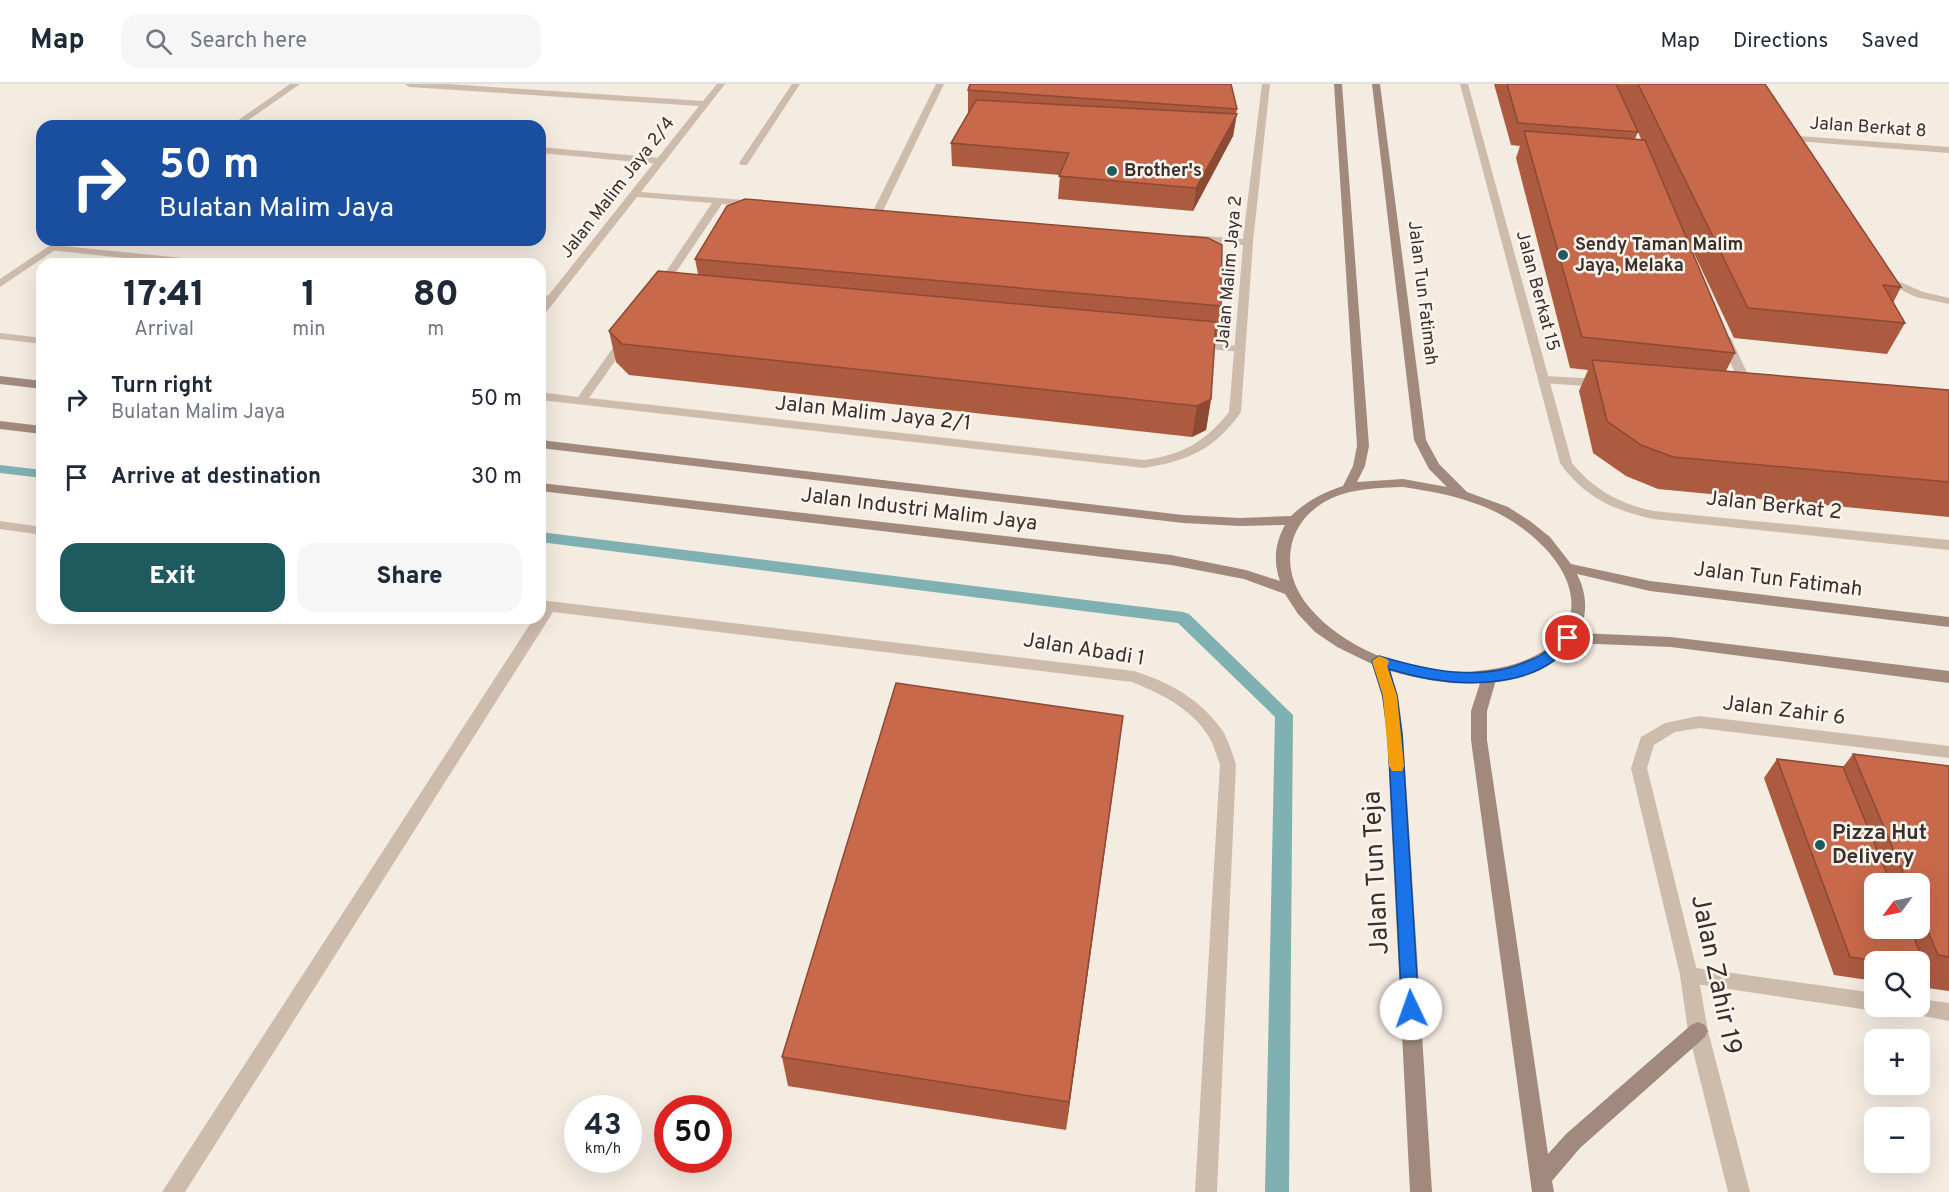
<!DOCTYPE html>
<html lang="en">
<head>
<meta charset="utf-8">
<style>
	:root { --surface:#fff; --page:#f6f6f7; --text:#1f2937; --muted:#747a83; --line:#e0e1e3; --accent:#1f5a5e }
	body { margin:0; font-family:Overpass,sans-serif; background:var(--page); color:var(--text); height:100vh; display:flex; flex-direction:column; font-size:22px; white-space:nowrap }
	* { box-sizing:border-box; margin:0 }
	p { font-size:20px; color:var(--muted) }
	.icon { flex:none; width:33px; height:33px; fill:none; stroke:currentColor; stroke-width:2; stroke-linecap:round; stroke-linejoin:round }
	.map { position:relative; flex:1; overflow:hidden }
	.sheet { position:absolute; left:36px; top:174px; width:510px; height:366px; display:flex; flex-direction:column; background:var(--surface); border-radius:18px; box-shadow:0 6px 24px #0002 }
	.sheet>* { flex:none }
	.hud { position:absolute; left:36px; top:36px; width:510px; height:126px; border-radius:18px; box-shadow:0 6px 24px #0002; background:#1a4fa0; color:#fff; overflow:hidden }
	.needle { width:39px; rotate:237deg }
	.fabs { position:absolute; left:1864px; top:789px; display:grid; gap:12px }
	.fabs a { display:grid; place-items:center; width:66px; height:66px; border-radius:12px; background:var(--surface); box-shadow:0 6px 24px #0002; font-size:30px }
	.speed { position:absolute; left:564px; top:1011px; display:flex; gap:12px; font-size:30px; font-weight:700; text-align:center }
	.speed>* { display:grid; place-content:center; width:78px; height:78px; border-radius:50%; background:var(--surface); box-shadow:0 6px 24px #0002; line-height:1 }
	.speed small { font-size:15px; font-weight:400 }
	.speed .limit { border:9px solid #d22; background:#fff; color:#111 }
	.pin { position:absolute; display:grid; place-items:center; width:51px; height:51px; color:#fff; margin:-26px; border:3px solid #fff; border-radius:50%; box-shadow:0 2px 6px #0007 }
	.me { position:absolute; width:66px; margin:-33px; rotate:357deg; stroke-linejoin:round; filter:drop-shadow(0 0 4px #0008) }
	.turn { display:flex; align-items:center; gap:21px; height:126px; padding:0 24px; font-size:27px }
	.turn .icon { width:78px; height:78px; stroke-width:2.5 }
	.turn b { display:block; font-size:42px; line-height:51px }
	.eta { display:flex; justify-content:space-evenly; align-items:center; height:102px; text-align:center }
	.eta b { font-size:36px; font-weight:800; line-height:42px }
	.cta { display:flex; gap:12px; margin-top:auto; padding:12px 24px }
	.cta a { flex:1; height:69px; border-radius:18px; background:var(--accent); color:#fff; font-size:24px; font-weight:800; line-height:69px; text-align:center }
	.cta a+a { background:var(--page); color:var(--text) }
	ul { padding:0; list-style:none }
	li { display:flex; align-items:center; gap:18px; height:78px; padding:0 24px }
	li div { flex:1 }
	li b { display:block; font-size:22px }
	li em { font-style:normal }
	header { display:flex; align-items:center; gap:36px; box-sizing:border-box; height:84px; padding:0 30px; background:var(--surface); border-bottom:2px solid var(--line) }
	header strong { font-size:28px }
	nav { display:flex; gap:33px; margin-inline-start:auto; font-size:21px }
	.search { width:420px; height:54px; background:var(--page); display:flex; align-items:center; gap:15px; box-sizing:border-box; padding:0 21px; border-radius:18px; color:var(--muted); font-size:22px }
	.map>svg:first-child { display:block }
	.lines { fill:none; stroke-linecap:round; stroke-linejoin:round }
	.stream { fill:#7fb0b2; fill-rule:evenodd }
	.lane { fill:#cdbbac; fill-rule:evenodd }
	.street { fill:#cdbbac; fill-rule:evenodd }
	.secondary { fill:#a18a7d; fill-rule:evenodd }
	.wall { fill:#ac5a40; fill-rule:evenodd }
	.shaded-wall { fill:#8c4a34 }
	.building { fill:#c8694b; stroke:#8c4a34; stroke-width:1.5 }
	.route { fill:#1a73e8; stroke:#114b97; stroke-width:1.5 }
	.slow { fill:#f59e0b }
	.poi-dot { fill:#1f5a5e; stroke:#fbf5ee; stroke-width:2 }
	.labels { text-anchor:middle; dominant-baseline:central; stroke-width:5; stroke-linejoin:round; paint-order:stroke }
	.far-street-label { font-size:18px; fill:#3b302b; stroke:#fbf5ee }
	.far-poi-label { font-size:18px; font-weight:bold; fill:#3b302b; stroke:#fbf5ee; text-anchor:start }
	.street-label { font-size:21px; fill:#3b302b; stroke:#fbf5ee }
	.poi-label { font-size:21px; font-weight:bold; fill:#3b302b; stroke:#fbf5ee; text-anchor:start }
	.near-street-label { font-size:26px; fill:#3b302b; stroke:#fbf5ee }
</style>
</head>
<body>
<header>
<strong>Map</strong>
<div class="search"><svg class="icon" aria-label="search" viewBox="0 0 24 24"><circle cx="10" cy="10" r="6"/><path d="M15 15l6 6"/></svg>Search here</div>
<nav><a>Map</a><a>Directions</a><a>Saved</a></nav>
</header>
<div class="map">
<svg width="1949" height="1108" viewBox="0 0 1949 1108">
	<rect width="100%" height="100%" fill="#f4ebe1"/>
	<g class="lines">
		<g class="stream">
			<polygon points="0,381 42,386 42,394 0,389"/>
			<polygon points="540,448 1183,528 1189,530 1293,631 1289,1108 1265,1108 1275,633 1178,539 540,458"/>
		</g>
		<g class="lane">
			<polygon points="936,0 944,0 882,129 873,131 872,129"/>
			<polygon points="239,36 276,39 280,42 236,41 235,39"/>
			<polygon points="540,63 660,74 665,77 660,80 540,69"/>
			<polygon points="53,161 212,177 217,180 181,180 49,166 49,162"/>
			<polygon points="540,210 555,213 556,215 551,218 540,216"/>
			<polygon points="1725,251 1731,254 1755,306 1753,309 1749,310 1743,306 1719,254"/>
			<polygon points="1194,258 1240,262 1246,265 1240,268 1190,263 1190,259"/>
			<polygon points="1544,292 1602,295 1608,299 1602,303 1540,299 1538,296"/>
			<polygon points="1689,883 1875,909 1875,922 1883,922 1875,927 1689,899 1682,897 1680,891 1682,885"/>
			<polygon points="1920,915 1949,919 1949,937 1902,928 1900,922 1920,922"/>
		</g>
		<g class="street">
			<polygon points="290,0 300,0 240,42 230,42"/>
			<polygon points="405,0 447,0 703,17 717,0 725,0 641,108 757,117 762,120 757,123 722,120 664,206 660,207 655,204 712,119 637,113 544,231 540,232 540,222 699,22 409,3"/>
			<polygon points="792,0 800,0 747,81 741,81 739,79"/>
			<path d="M 1262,0 L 1270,0 L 1253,158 L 1241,328 C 1215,365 1188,377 1144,384 L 540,316 L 540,308 L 578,313 L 622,251 L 626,250 L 632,253 L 589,314 L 1144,376 C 1182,371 1205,358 1229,328 L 1243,161 L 1191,157 L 1186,154 L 1191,151 L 1243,155 Z"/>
			<path d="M 1460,0 L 1468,0 L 1572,379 C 1594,406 1619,419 1653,427 L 1949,456 L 1949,466 L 1653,435 C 1613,426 1584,413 1560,379 Z"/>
			<polygon points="1785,51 1949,63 1949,69 1782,56 1782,52"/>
			<polygon points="58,156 70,156 0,203 0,195"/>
			<polygon points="1884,191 1923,208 1949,214 1949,220 1916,213 1880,196 1880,192"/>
			<polygon points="0,249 42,254 42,260 0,255"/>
			<polygon points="0,437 42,443 42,451 0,445"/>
			<path d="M 540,516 L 1134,587 C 1169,598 1200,615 1222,646 C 1228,655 1232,669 1236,680 L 1217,1108 L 1195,1108 L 1220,680 C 1216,671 1214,661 1209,653 C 1192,625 1162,610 1132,598 L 553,528 L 185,1108 L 162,1108 L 534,534 L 540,534 Z"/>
			<polygon points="1699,632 1949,662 1949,674 1699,644 1675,648 1654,661 1647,684 1698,891 1708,947 1750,1108 1728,1108 1688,947 1680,891 1631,684 1641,653 1665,639"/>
		</g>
		<g class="secondary">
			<path d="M 1334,0 L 1342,0 L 1369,362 L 1365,382 L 1357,398 L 1403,395 L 1447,403 L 1429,385 L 1414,356 L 1372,0 L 1380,0 L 1426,356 L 1439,380 L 1467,408 L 1508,423 L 1530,437 L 1550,453 L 1571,480 L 1650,497 L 1949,533 L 1949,543 L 1650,507 L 1577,490 C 1587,510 1588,529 1579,549 L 1671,553 L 1949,587 L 1949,599 L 1671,563 L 1573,559 C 1553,582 1525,592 1496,596 L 1487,627 L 1487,656 L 1548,1070 L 1566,1050 L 1691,941 L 1698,938 L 1705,941 L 1708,947 L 1705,953 L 1580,1064 L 1552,1097 L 1554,1108 L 1532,1108 L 1471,656 L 1471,627 L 1480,599 C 1449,601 1419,595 1390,587 L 1398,612 L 1403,651 L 1432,1108 L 1410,1108 L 1387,651 L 1382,612 L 1372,580 L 1337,563 L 1315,548 L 1298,530 L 1285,510 L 1244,495 L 1171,481 L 540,407 L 540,399 L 1171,471 L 1246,486 L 1280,497 C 1273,477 1275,459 1285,441 L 1240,442 L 1183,439 L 540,364 L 540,356 L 1183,431 L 1240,434 L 1291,432 C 1307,417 1322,409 1343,402 L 1353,382 L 1357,362 ZM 1403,403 C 1444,409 1488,418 1522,444 C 1600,502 1584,573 1486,586 C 1425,595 1349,571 1309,523 C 1277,485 1286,435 1332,414 C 1354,404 1379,404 1403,403 Z"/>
			<polygon points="0,292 42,297 42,305 0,300"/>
			<polygon points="0,337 42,342 42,350 0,345"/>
		</g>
	</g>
	<g class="wall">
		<path d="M 1494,0 L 1765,0 L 1901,203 L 1893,219 L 1905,239 L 1887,270 L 1734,254 L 1684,148 L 1735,269 L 1726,287 L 1949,306 L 1949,433 L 1658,405 L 1626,392 L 1593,369 L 1579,307 L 1588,286 L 1570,284 L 1516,74 L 1520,62 L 1511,61 ZM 1638,48 L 1641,55 L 1635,55 Z"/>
		<polygon points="968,6 1237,25 1233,52 1193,127 1058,115 1060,91 952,82 951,59 968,30"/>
		<polygon points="695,175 1221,222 1217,253 1215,253 1211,315 1206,346 1192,353 629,291 616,278 609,247 698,190"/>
		<polygon points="1123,632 1066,1046 788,1002 782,973"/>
		<path d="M 1853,670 L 1949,682 L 1949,907 L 1920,903 L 1920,878 L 1875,878 L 1875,897 L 1834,891 L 1764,694 L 1777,675 L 1843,683 ZM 1875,800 L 1920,800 L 1920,844 L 1875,844 Z"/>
	</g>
	<g class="shaded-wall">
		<polygon points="1237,30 1233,52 1193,127 1196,104"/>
		<polygon points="1211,315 1206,346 1192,353 1197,322"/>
		<polygon points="1123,632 1119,664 1066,1046 1069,1018"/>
	</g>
	<g class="building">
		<polygon points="970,0 1231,0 1237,25 968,6"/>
		<polygon points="1507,0 1616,0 1638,48 1518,39"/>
		<polygon points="1638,0 1765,0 1901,203 1883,201 1905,239 1748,224"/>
		<polygon points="976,16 1237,30 1196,104 1059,92 1069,69 951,59"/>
		<polygon points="1524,47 1645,56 1735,269 1582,253"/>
		<polygon points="745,115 1208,154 1222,161 1221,222 695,175 727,122"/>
		<polygon points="658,187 1216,238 1211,315 1197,322 622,260 609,247"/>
		<polygon points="1592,276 1949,306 1949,398 1673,373 1641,361 1607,337"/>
		<polygon points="896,599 1123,632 1069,1018 782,973"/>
		<polygon points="1853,670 1949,682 1949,873 1938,871 1920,828 1920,800 1908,800"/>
		<polygon points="1777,675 1843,683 1891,800 1875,800 1875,844 1910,844 1926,883 1920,883 1920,878 1883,878 1850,873"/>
	</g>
	<path class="route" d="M 1568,549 L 1575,554 C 1538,612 1445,603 1389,585 L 1397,612 L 1402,651 L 1419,925 L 1417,931 L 1411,933 L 1404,931 L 1402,925 L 1388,651 L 1383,612 L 1372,577 L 1379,572 C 1426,586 1481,599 1528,577 C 1533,575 1539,573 1544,569 C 1553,564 1558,552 1568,549 Z"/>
	<polygon class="slow" points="1379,572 1387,575 1389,578 1387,582 1397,612 1404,682 1402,687 1392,687 1389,682 1383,612 1372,577"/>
	<g class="poi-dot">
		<circle cx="1112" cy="87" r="6"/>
		<circle cx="1563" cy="171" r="6"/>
		<circle cx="1820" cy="761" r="6"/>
	</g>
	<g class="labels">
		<g class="far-street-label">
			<text transform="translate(1868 44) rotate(4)">Jalan Berkat 8</text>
			<text transform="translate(618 104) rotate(-52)">Jalan Malim Jaya 2/4</text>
			<text transform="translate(1230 188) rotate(-85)">Jalan Malim Jaya 2</text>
			<text transform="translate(1537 207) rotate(75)">Jalan Berkat 15</text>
			<text transform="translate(1422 209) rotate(83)">Jalan Tun Fatimah</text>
		</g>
		<g class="far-poi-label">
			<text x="1124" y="87">Brother's</text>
			<text x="1575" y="161">Sendy Taman Malim<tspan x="1575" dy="21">Jaya, Melaka</tspan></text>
		</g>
		<g class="street-label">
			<text transform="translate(873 330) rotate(6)">Jalan Malim Jaya 2/1</text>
			<text transform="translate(1774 422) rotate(6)">Jalan Berkat 2</text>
			<text transform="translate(919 426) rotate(7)">Jalan Industri Malim Jaya</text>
			<text transform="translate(1778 496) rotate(7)">Jalan Tun Fatimah</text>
			<text transform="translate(1084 566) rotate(9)">Jalan Abadi 1</text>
			<text transform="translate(1784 627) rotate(7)">Jalan Zahir 6</text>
		</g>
		<g class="poi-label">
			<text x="1832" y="749">Pizza Hut<tspan x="1832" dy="24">Delivery</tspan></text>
		</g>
		<g class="near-street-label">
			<text transform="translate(1377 789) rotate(-93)">Jalan Tun Teja</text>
			<text transform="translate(1715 891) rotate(78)">Jalan Zahir 19</text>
		</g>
	</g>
</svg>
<div class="fabs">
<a><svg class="needle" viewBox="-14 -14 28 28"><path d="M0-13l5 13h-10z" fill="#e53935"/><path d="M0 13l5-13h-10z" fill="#747a83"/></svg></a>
<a><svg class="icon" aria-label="search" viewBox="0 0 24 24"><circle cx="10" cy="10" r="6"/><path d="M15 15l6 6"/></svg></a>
<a>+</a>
<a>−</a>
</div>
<div class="speed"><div>43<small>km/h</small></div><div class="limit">50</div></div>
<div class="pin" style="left:1568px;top:554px;background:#d93025"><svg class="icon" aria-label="arrive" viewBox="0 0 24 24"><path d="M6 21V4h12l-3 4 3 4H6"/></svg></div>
<svg class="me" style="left:1411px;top:925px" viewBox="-20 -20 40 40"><circle r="19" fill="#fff"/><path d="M0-13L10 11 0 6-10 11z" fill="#1a73e8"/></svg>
<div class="hud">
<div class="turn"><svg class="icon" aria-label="right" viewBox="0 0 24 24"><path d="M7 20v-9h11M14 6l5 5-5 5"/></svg><div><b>50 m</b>Bulatan Malim Jaya</div></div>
</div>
<section class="sheet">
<div class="eta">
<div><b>17:41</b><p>Arrival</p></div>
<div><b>1</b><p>min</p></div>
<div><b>80</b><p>m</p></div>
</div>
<ul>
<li><svg class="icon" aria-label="right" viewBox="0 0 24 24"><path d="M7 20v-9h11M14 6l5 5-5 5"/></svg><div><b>Turn right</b><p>Bulatan Malim Jaya</p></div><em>50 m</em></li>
<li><svg class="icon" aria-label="arrive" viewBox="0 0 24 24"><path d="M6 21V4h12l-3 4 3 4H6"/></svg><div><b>Arrive at destination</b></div><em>30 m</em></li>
</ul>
<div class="cta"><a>Exit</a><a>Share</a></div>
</section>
</div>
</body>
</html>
